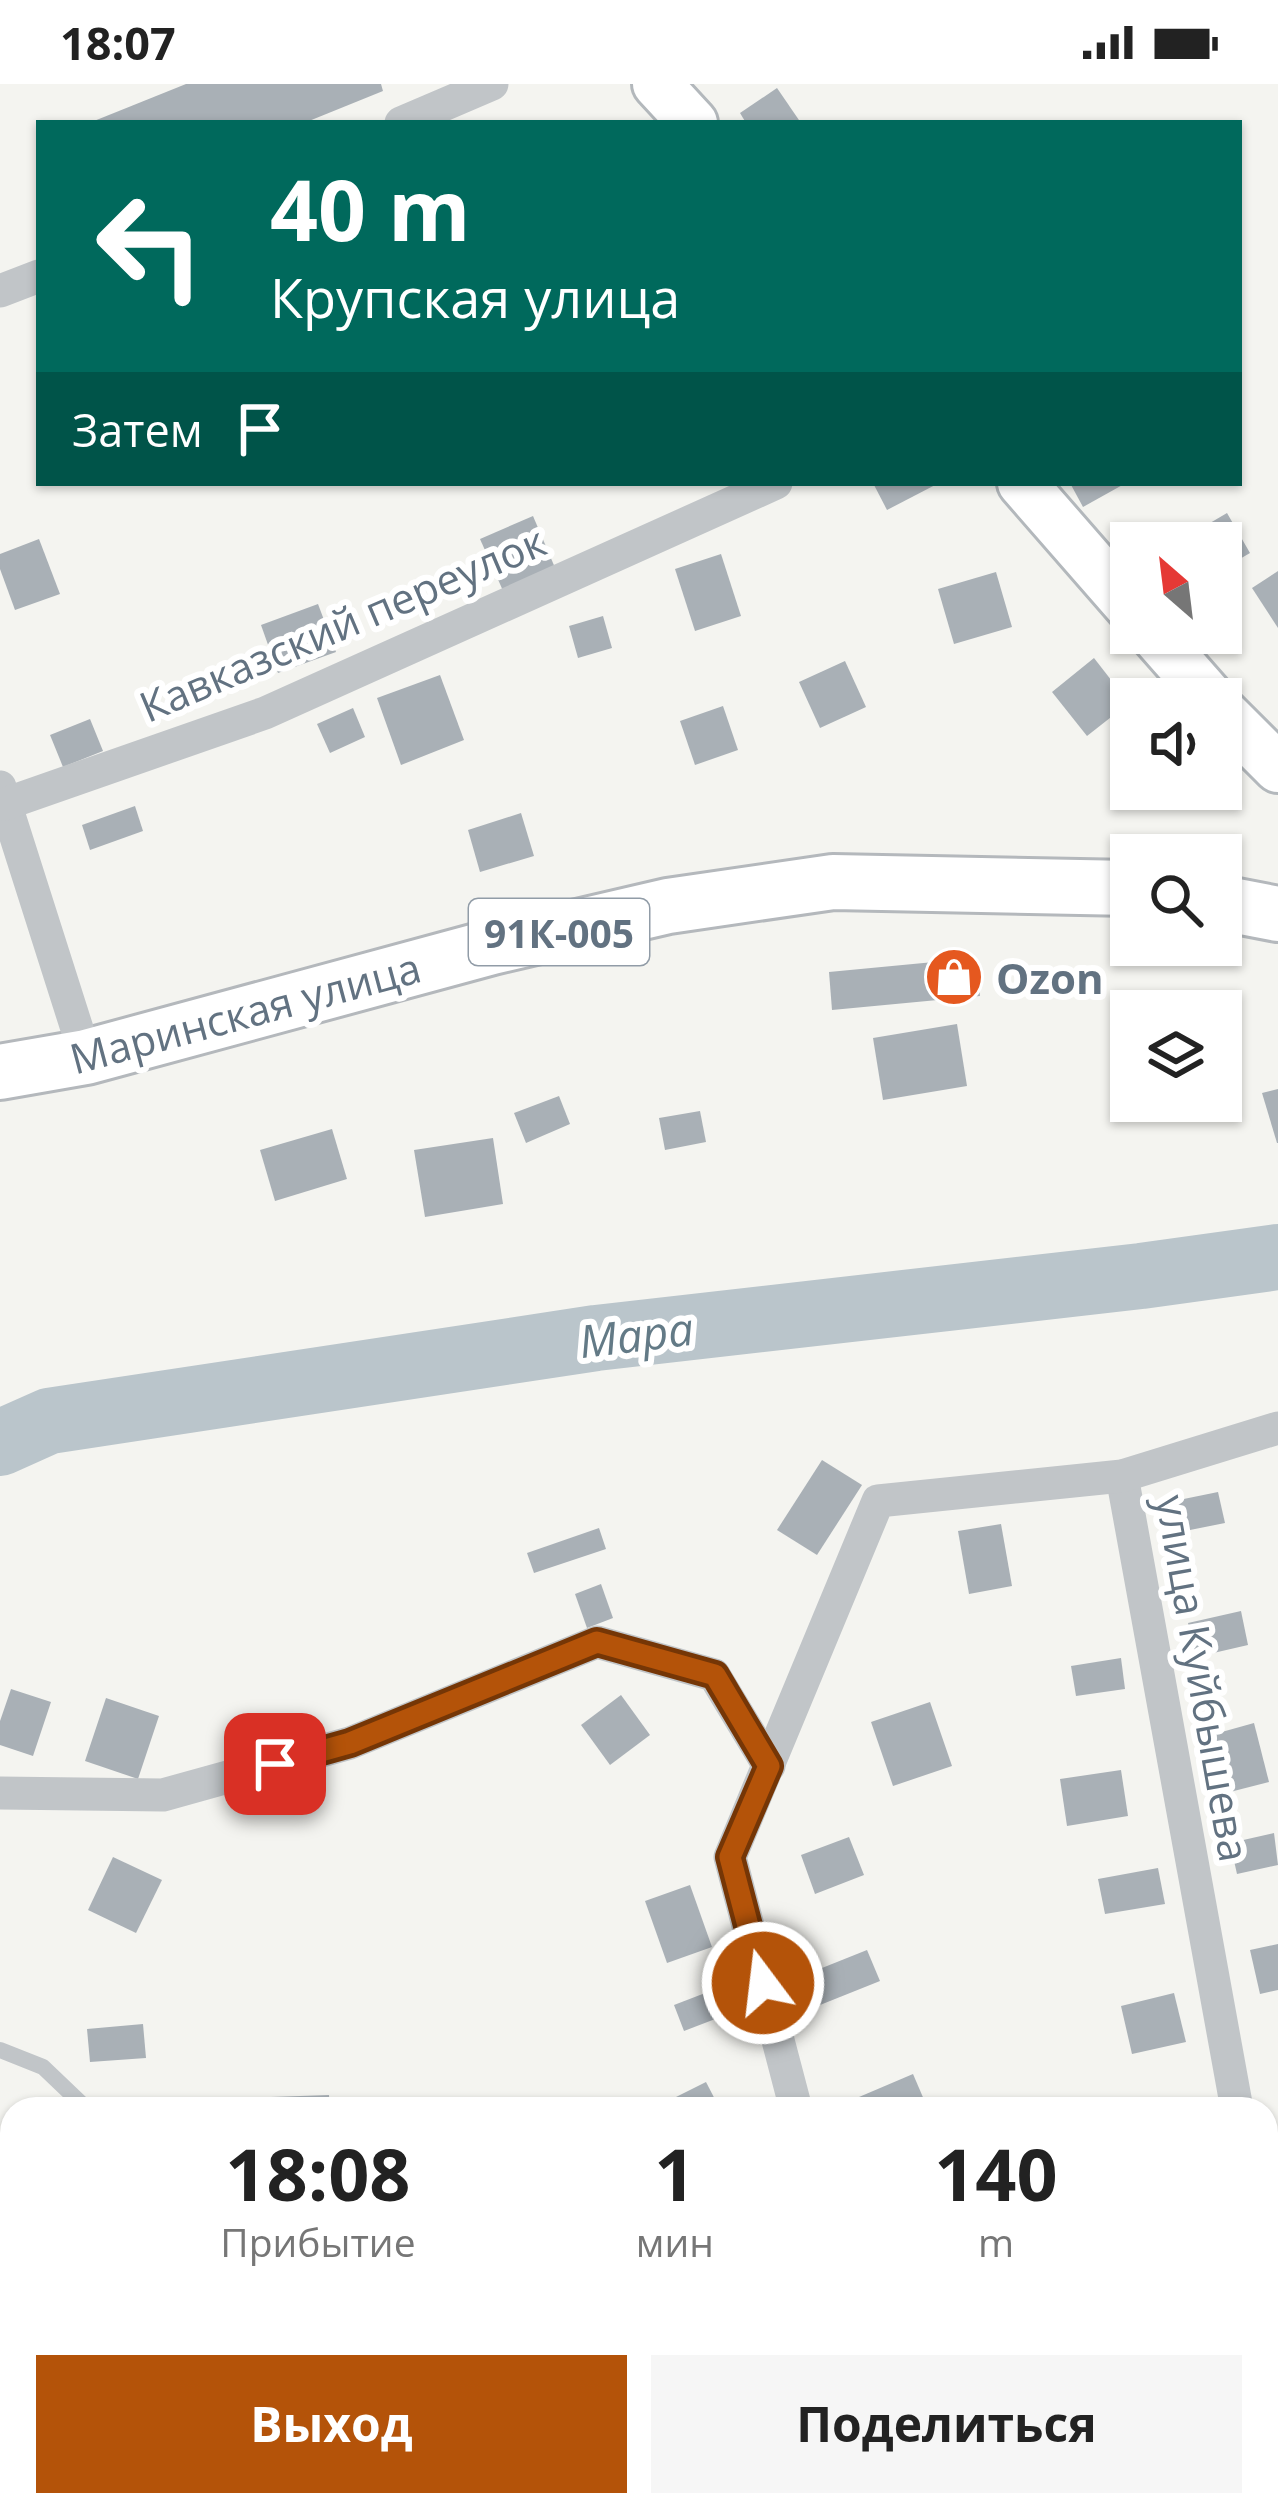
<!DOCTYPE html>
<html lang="ru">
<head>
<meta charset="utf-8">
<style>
	:root { --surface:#fff; --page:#f6f6f6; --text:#222; --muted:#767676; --accent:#b45309 }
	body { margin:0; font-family:"Open Sans",sans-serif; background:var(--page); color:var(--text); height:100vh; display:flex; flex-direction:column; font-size:45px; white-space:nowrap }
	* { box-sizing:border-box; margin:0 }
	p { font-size:39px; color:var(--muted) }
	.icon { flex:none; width:66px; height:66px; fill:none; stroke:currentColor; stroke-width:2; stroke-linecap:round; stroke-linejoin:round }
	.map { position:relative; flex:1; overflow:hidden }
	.drawer { position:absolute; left:0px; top:2013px; width:1278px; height:420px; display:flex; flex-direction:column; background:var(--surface); border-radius:36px 36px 0 0; box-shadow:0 3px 9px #0004 }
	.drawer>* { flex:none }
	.guide { position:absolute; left:36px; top:36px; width:1206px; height:366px; border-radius:0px; box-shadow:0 3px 9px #0004; background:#00695c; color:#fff; overflow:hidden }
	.needle { width:78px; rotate:332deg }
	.tools { position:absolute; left:1110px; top:438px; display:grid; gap:24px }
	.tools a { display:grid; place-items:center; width:132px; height:132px; border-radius:0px; background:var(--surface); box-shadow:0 3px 9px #0004; font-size:60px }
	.pin { position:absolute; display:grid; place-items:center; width:102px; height:102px; color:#fff; margin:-51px; border-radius:24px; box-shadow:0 6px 18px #0006 }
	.me { position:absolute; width:132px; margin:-66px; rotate:345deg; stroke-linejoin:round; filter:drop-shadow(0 0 9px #0008) }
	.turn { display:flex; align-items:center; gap:42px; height:252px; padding:0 36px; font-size:54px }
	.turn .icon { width:156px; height:156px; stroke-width:2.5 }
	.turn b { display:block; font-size:84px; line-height:102px }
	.then { display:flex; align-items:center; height:114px; padding:0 36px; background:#0003; gap:24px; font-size:45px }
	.eta { display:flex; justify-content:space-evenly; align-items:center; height:204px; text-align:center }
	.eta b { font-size:72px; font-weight:700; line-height:84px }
	.cta { display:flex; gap:24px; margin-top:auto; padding:24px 36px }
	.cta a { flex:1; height:138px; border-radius:0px; background:var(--accent); color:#fff; font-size:48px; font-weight:700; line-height:138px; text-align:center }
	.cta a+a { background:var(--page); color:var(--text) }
	.status { display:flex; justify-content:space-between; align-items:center; height:84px; padding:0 60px; background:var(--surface); direction:ltr }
	.status svg { height:33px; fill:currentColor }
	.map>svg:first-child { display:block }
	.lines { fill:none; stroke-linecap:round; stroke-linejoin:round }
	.river { stroke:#bac5cb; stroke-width:66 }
	.building { fill:#a9b0b6 }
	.secondary-casing { stroke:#b3b8bc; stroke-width:54 }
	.primary-casing { stroke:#b4b8bc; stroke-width:60 }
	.lane { stroke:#c1c5c8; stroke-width:16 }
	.street { stroke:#c1c5c8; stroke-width:33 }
	.secondary { stroke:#fff; stroke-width:48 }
	.primary { stroke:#fff; stroke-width:54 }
	.route-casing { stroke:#753606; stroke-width:30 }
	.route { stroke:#b45309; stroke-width:21 }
	.labels { text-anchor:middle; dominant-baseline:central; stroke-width:12; stroke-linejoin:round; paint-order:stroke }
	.shield { fill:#fff; stroke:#919ca7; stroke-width:3 }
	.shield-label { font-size:39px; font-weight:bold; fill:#627281 }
	.street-label { font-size:42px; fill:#627281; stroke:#fff }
	.poi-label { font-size:42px; font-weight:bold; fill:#627281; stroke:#fff; text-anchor:start }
	.water-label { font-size:45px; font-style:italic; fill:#637a86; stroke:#fff }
</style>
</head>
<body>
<div class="status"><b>18:07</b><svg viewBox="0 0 49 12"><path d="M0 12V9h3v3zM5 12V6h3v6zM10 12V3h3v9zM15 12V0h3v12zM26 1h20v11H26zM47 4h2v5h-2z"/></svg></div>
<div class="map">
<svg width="1278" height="2433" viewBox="0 0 1278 2433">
	<rect width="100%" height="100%" fill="#f4f4f0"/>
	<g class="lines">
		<polyline class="river" points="0,1359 49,1337 596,1254 1141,1192 1278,1173"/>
	</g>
	<g class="building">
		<polygon points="186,0 381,0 383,7 304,39 89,39"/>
		<polygon points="777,4 801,39 746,39 740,29"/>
		<polygon points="873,399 939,399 887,426"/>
		<polygon points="1070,399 1126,399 1083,423"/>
		<polygon points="1227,429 1250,469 1221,486 1221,459 1176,459"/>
		<polygon points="533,432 556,486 504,509 480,455"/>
		<polygon points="39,455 60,510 15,526 0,485 0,470"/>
		<polygon points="721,470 741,532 695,547 675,485"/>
		<polygon points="1278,487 1278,544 1252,504"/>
		<polygon points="996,488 1012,543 954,560 938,505"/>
		<polygon points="318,520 336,568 278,589 261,541"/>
		<polygon points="603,532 612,564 578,574 569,542"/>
		<polygon points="1094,574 1129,619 1087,652 1052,608"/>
		<polygon points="845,577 866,623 820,644 799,598"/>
		<polygon points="440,591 464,656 401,681 377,614"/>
		<polygon points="723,622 738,666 695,681 680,637"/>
		<polygon points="353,624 365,653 330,669 317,640"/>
		<polygon points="90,635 103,667 63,683 50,651"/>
		<polygon points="135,722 143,747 90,766 82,741"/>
		<polygon points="521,729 534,772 480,788 468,746"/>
		<polygon points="976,874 980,912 832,926 829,888"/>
		<polygon points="957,940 967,1002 883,1016 873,954"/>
		<polygon points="1278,1005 1278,1059 1277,1059 1262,1009"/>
		<polygon points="559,1012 570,1040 526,1059 514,1029"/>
		<polygon points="700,1027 706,1058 665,1066 659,1034"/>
		<polygon points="332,1045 347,1095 275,1117 260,1066"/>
		<polygon points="493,1054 503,1120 425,1133 414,1066"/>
		<polygon points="822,1376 862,1401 817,1471 777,1446"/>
		<polygon points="1218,1408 1225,1439 1175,1449 1169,1418"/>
		<polygon points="1001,1440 1012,1502 969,1510 958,1447"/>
		<polygon points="599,1444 606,1465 534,1489 527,1469"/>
		<polygon points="601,1500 613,1534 587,1544 575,1510"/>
		<polygon points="1241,1527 1248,1561 1196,1573 1188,1539"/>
		<polygon points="1121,1574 1125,1605 1076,1612 1071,1582"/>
		<polygon points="11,1605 51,1618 33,1672 0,1661 0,1637"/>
		<polygon points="621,1611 650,1651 610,1681 581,1641"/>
		<polygon points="106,1614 159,1632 138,1695 85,1677"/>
		<polygon points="930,1618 952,1682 893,1702 871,1638"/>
		<polygon points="1254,1639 1269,1698 1226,1709 1211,1651"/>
		<polygon points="1121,1686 1128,1732 1067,1742 1060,1695"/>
		<polygon points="1274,1749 1278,1781 1237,1790 1230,1759"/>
		<polygon points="849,1753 864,1791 815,1810 801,1771"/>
		<polygon points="113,1773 162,1796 136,1849 88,1826"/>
		<polygon points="1158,1784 1165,1820 1105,1830 1098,1795"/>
		<polygon points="690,1801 712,1863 667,1879 645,1817"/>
		<polygon points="1278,1860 1278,1906 1260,1910 1250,1866"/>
		<polygon points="867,1866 880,1897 820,1921 807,1890"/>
		<polygon points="739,1896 749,1922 684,1947 674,1921"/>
		<polygon points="1174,1909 1186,1958 1132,1970 1121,1922"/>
		<polygon points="143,1940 146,1974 90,1978 87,1945"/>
		<polygon points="913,1990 928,2025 864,2025 859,2013"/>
		<polygon points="706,1998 720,2025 680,2025 674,2014"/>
		<polygon points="329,2011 330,2025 272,2025 271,2013"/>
		<polygon points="12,2305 12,2341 0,2345 0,2309"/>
	</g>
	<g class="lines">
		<g class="secondary-casing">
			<g id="secondary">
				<polyline points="657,0 693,39"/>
				<polyline points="1022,399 1131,524"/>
				<polyline points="1153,549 1211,615"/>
				<polyline points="1221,627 1278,684"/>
			</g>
		</g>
		<g class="primary-casing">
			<g id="primary">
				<polyline points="1221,819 1278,830"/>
				<polyline points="0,988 86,973 492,863 668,822 833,798 1131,804"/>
			</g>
		</g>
		<polyline class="lane" points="0,1966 43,1983 87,2025"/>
		<g class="street">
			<polyline points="401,39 492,0"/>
			<polyline points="0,207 39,192"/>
			<polyline points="0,703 86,973"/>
			<polyline points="5,720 265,629 776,399"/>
			<polyline points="1122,1392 1237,2025"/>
			<polyline points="0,1709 163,1711 350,1659 597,1558 714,1591 769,1682"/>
			<polyline points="796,2025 730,1773 878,1417 1122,1392 1278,1344"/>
			<polyline points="1266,2182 1278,2247"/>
			<polyline points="902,2421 905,2433"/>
		</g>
		<use href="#secondary" class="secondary"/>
		<use href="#primary" class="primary"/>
	</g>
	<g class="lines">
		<g class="route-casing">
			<polyline id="route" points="275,1680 350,1659 597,1558 715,1591 769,1682 730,1773 763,1899"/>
		</g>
		<use href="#route" class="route"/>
	</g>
	<defs>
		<g id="shop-disc" transform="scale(3)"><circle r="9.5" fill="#e5581f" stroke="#fff"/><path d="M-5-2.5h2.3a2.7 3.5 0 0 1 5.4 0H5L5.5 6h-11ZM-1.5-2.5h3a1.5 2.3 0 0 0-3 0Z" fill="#fff"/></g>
	</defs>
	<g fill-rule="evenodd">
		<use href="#shop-disc" x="954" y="893"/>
	</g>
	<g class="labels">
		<rect class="shield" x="469" y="815" width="180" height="66" rx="9"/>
		<g class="shield-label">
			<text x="559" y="848">91К-005</text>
		</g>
		<g class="street-label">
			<text transform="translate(342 539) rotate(-23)">Кавказский переулок</text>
			<text transform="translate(245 928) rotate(-15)">Маринская улица</text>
			<text transform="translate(1204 1594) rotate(80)">улица Куйбышева</text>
		</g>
		<g class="poi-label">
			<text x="996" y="893">Ozon</text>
		</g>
		<g class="water-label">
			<text transform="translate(636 1250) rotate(-7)">Мара</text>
		</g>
	</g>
</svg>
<div class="tools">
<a><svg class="needle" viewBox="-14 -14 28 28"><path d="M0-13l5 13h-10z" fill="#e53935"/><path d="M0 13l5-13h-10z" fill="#767676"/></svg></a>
<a><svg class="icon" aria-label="sound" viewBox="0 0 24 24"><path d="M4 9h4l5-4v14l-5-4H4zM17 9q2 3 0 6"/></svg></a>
<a><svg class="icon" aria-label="search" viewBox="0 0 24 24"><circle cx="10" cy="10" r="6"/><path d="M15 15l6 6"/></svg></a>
<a><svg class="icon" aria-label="layers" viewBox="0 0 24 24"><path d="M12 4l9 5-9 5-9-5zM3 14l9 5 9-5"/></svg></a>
</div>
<div class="pin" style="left:275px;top:1680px;background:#d93025"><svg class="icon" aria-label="arrive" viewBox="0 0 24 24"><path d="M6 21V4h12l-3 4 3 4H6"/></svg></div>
<svg class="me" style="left:763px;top:1899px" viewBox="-20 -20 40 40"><circle r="17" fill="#b45309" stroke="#fff" stroke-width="3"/><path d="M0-11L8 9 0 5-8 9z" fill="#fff"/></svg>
<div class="guide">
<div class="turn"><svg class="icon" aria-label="left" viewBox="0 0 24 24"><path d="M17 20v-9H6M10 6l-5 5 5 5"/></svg><div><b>40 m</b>Крупская улица</div></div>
<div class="then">Затем<svg class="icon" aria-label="arrive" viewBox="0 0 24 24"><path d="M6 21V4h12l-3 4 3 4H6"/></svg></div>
</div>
<section class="drawer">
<div class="eta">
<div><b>18:08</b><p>Прибытие</p></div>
<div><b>1</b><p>мин</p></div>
<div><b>140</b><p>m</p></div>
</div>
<div class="cta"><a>Выход</a><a>Поделиться</a></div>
</section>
</div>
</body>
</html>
